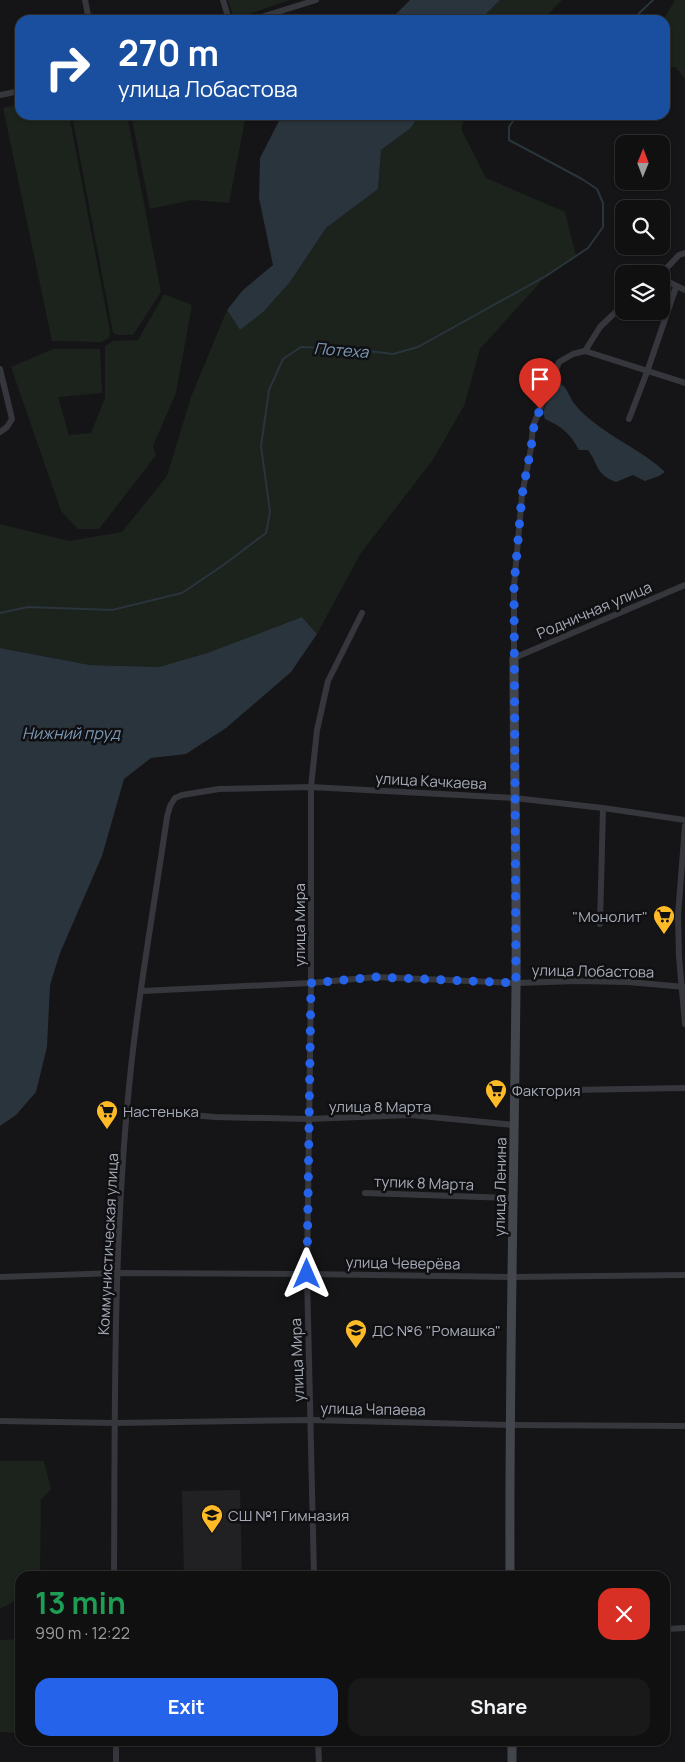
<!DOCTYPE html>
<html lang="en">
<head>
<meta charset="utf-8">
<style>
	:root { --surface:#101011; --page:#19191a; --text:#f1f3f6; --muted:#9c9d9f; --line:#303031; --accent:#2563eb }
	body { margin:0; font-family:Manrope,sans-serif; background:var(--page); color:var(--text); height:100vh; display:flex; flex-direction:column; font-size:19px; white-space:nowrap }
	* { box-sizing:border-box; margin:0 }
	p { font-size:16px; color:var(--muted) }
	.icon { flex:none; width:28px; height:28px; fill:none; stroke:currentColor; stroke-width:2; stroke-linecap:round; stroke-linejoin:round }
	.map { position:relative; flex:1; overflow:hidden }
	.side { position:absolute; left:15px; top:1571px; width:655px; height:175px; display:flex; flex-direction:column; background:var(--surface); border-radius:15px; box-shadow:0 1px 4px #0004,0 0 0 1px var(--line) }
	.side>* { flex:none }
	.hud { position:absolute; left:15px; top:15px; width:655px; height:105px; border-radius:15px; box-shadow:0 1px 4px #0004,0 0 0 1px var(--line); background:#1a4fa0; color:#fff; overflow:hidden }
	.needle { width:32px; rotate:1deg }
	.controls { position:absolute; left:615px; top:135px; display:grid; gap:10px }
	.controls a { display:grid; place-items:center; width:55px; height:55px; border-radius:10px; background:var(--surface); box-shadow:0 1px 4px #0004,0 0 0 1px var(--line); font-size:25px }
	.pin { position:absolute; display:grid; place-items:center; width:42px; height:42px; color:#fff; margin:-51px -21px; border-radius:50% 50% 50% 0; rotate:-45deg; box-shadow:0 0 5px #0007 }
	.pin .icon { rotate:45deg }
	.me { position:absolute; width:55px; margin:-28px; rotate:0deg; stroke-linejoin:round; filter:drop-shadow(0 0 4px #0008) }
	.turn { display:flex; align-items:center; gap:18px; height:105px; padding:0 20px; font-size:22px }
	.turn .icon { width:65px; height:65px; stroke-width:2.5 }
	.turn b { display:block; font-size:35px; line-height:42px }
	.round { display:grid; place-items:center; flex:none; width:52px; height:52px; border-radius:15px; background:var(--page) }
	.headline { display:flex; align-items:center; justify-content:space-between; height:85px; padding:0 20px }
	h1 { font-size:30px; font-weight:700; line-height:38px; color:#1e9e55 }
	.action { display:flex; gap:10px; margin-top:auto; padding:10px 20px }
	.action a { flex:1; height:58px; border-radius:15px; background:var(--accent); color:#fff; font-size:20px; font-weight:700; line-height:58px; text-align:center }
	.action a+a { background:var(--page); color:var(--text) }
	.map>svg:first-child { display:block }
	.built { fill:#212124 }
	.green { fill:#1b231c }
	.water { fill:#2a343c }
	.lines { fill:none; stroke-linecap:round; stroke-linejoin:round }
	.stream { stroke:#2a343c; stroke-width:2 }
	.street { stroke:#36373d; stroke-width:6 }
	.secondary { stroke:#44464d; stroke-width:9 }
	.route { stroke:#2563eb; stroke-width:9; stroke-dasharray:0 16.2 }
	.labels { text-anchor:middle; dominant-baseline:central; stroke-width:5; stroke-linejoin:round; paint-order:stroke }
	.street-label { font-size:15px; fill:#a6abb8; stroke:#101012 }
	.poi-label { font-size:15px; fill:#a6abb8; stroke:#101012; text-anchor:start }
	.water-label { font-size:16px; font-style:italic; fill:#7b99b6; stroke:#101012 }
</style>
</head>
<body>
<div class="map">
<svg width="685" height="1762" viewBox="0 0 685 1762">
	<rect width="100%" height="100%" fill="#151517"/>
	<polygon class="built" points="240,1490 242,1576 184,1576 182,1491"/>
	<g class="green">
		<polygon points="228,0 290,0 234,19"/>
		<polygon points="500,0 562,0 542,20 480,20"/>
		<polygon points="675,0 685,0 685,79 676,67 665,68 665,20 663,20"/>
		<polygon points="20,104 20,115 69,115 110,331 109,338 101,342 52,341 3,108"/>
		<polygon points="72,115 127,115 161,292 133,335 119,335 113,333"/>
		<polygon points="131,115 246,115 229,203 192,200 150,209"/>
		<polygon points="419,115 465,115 461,129 486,178 565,212 576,256 546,276 480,349 464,406 432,461 361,553 317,634 302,617 207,653 159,667 90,665 0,648 0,524 69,541 122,532 167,476 191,397 227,310 240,330 290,282 326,228 378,189 381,150 411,128"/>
		<polygon points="164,294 192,305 176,393 153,446 156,455 99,529 78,529 61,511 11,367 53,349 100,349 102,393 58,397 69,435 91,433 105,398 105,346 113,341 138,340"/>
		<polygon points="0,1461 44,1461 51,1489 41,1500 40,1576 20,1576 20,1598 0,1609"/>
		<polygon points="20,1639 20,1733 0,1732 0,1640"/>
	</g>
	<g class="water">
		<polygon points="410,0 500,0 480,20 390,20"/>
		<polygon points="282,115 419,115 411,128 381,150 378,189 326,228 290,282 263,312 240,330 227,310 243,290 273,265 259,198 260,158"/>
		<path d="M 560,383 C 567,388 569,395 573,402 C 578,409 586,416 592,421 C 615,440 643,451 665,472 L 659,476 L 645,481 L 633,475 L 616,482 C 595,474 599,465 588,450 L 579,450 C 570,433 562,427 545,419 L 543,412 L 553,388 Z"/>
		<polygon points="302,617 317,634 291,672 226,728 186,754 151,758 124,779 102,856 60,953 50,985 47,1047 36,1092 16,1115 0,1126 0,648 90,665 159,667 207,653"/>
	</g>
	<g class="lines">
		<g class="stream">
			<polyline points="632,20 653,0"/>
			<polyline points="0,613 28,607 112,610 182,593 222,566 266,533 270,512 261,446 269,390 283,359 301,347 353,349 393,354 418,347 546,276 588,248 603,227 603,203 597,189 582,179 509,140 509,127 517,115"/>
		</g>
		<g class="street">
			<polyline points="85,0 89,20"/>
			<polyline points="223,0 229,20"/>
			<polyline points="252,20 316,0"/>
			<polyline points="0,95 20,91"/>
			<polyline points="661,274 679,255 685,253"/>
			<polyline points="661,278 685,290"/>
			<polyline points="585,351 600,327 624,304"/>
			<polyline points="0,369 12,419 7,427 0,432"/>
			<polyline points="685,383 585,351 573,354 559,362 533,426 531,448 522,495 514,586 514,658 685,585"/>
			<polyline points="629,419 647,372 676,287"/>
			<polyline points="685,826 678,915 679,957 685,1024"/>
			<polyline points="600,924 603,808"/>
			<polyline points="142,991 311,983 376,977 516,983 577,981 628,982 685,987"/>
			<polyline points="514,1091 685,1088"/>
			<polyline points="127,1110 215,1117 308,1119 411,1115 514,1125"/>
			<polyline points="365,1193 513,1198"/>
			<polyline points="0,1277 117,1273 307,1274 513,1277 685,1275"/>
			<polyline points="0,1421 115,1423 311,1420 509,1425 685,1426"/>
			<path d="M 114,1576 C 115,1421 113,1265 127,1109 C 135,1012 153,914 167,817 L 170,806 L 175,798 L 182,795 L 219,789 L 311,787 L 514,798 L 603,808 L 685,820"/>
			<polyline points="314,1576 307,1274 311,983 311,787 317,730 328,681 362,613"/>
			<polyline points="665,1629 685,1628"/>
			<polyline points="116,1741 116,1762"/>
			<polyline points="318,1741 319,1762"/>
		</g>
		<g class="secondary">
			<path d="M 510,1576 C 509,1379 514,1183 516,986 C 517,877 514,768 514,658"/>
			<polyline points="512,1741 512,1762"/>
		</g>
	</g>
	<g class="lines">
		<polyline class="route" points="307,1274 311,983 376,977 516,983 514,586 522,495 531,448 534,426 540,409"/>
	</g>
	<defs>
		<g id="supermarket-pin" transform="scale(1.125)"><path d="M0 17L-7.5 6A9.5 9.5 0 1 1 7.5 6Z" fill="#febb27" stroke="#101012"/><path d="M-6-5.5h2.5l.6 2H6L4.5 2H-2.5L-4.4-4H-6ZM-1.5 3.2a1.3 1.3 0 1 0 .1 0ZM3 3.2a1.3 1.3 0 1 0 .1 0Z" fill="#111"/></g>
		<g id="school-pin" transform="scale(1.125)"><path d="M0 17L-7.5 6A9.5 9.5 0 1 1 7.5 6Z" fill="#febb27" stroke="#101012"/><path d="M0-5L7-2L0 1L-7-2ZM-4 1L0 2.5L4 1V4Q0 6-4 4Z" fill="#111"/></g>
	</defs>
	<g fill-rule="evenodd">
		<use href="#supermarket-pin" x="664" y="916"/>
		<use href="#supermarket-pin" x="496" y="1090"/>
		<use href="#supermarket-pin" x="107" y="1111"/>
		<use href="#school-pin" x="356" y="1330"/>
		<use href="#school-pin" x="212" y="1515"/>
	</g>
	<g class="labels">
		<g class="street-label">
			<text transform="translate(594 610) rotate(-23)">Родничная улица</text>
			<text transform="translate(431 781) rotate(3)">улица Качкаева</text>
			<text transform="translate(299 925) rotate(-90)">улица Мира</text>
			<text transform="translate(593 971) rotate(1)">улица Лобастова</text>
			<text x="380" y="1106">улица 8 Марта</text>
			<text transform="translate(424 1183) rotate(2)">тупик 8 Марта</text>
			<text transform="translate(500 1187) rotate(-89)">улица Ленина</text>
			<text transform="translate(108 1244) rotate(-87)">Коммунистическая улица</text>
			<text transform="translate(403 1263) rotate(1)">улица Чеверёва</text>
			<text transform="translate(297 1360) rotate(-92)">улица Мира</text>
			<text transform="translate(373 1409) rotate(1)">улица Чапаева</text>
		</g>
		<g class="poi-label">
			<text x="648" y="916" text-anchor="end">"Монолит"</text>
			<text x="512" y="1090">Фактория</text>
			<text x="123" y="1111">Настенька</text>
			<text x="372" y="1330">ДС №6 "Ромашка"</text>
			<text x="228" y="1515">СШ №1 Гимназия</text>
		</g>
		<g class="water-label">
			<text transform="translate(341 350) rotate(4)">Потеха</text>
			<text x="71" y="733">Нижний пруд</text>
		</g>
	</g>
</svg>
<div class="controls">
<a><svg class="needle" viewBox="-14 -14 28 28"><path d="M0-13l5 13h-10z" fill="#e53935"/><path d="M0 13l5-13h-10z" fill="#9c9d9f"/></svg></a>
<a><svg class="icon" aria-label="search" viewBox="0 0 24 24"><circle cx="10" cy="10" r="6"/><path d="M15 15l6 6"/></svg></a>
<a><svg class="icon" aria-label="layers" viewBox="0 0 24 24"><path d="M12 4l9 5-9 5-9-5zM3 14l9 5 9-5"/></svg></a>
</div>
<div class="pin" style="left:540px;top:409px;background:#d93025"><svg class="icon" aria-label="arrive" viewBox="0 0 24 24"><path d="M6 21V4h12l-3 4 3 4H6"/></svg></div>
<svg class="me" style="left:307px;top:1274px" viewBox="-20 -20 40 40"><path d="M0-17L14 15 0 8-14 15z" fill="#2563eb" stroke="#fff" stroke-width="4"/></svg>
<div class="hud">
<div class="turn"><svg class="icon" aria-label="right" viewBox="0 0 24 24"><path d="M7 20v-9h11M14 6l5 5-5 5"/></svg><div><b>270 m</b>улица Лобастова</div></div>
</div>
<section class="side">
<div class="headline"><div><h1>13 min</h1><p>990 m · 12:22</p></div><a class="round" style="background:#d93025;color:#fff"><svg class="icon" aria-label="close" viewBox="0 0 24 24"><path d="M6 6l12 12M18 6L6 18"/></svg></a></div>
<div class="action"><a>Exit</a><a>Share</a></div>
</section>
</div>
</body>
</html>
